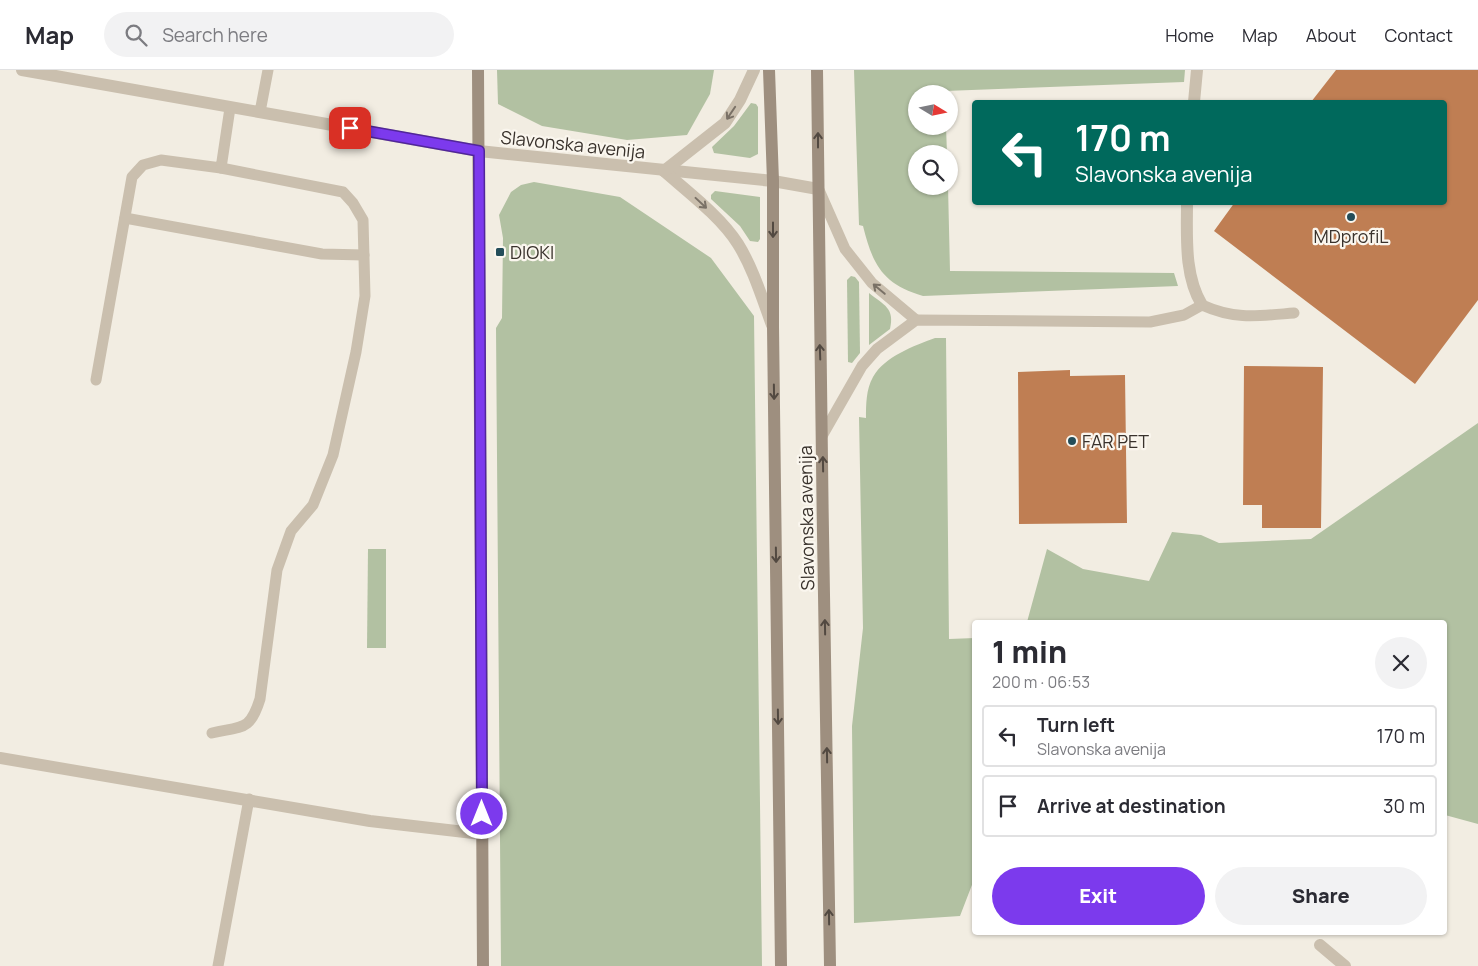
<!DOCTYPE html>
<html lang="en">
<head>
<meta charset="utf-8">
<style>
	:root { --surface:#fff; --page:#f2f2f3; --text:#2b2b33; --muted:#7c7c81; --line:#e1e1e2; --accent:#7c3aed }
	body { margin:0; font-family:Manrope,sans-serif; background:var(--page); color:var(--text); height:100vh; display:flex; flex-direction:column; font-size:19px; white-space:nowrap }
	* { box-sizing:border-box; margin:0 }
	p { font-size:16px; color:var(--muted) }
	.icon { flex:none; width:28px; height:28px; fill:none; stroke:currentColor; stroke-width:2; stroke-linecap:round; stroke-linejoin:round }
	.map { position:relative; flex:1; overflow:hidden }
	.drawer { position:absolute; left:972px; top:550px; width:475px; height:315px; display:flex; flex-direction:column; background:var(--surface); border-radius:5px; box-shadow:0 1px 4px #0004 }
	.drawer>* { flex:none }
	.top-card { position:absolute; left:972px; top:30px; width:475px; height:105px; border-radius:5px; box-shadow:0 1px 4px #0004; background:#00695c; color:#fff; overflow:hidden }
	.needle { width:32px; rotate:100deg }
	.tools { position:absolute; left:908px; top:15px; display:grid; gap:10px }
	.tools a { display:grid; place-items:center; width:50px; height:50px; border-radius:50%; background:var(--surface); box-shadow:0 1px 4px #0004; font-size:25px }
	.pin { position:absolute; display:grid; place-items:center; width:42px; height:42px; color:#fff; margin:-21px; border-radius:10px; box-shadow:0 2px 8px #0006 }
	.me { position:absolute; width:55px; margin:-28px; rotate:0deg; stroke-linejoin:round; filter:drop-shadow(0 0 4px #0008) }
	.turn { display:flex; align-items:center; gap:18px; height:105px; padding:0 20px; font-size:22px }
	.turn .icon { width:65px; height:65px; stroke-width:2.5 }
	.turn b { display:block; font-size:35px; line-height:42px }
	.round { display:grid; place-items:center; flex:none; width:52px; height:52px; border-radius:26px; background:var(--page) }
	.head { display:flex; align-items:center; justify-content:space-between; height:85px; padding:0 20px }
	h1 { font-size:30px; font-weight:800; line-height:38px }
	.cta { display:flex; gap:10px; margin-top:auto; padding:10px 20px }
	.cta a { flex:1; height:58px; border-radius:30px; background:var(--accent); color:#fff; font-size:20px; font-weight:800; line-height:58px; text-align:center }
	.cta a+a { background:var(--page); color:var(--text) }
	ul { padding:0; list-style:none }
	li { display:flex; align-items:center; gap:15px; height:62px; margin:0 10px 8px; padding:0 10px; border:2px solid var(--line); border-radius:5px }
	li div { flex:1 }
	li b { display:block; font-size:19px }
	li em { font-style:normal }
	header { display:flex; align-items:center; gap:30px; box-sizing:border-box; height:70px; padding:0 25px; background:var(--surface); border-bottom:1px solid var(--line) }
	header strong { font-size:24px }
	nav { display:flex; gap:28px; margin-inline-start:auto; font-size:18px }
	.search { width:350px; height:45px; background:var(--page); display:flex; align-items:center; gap:12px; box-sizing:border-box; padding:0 18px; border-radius:28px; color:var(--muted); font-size:19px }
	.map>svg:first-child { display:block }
	.green { fill:#b2c1a2 }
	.building { fill:#bf7e53 }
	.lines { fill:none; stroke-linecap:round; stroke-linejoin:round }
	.lane { stroke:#cabfae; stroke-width:11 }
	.street { stroke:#cabfae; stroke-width:12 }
	.secondary { stroke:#9e8f7f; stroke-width:12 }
	.oneway { stroke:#7a7166 }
	.oneway2 { stroke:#524941 }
	.route-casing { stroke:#51269a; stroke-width:12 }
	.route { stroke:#7c3aed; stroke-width:9 }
	.poi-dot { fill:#234d59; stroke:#faf6ee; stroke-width:2 }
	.labels { text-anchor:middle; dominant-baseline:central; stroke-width:4.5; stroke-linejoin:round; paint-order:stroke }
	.street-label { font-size:18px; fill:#39322c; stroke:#faf6ee }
	.poi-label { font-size:18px; fill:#39322c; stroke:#faf6ee; text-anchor:start }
</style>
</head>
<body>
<header>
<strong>Map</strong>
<div class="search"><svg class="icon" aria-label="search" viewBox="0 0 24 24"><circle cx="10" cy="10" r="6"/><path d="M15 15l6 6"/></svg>Search here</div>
<nav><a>Home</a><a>Map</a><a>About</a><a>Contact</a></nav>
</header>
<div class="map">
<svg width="1478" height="896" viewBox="0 0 1478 896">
	<rect width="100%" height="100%" fill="#f2ede2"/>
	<g class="green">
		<polygon points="497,0 714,0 710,24 687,65 627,70 542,56 498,34"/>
		<path d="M 854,0 L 1185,0 L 1184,12 L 945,21 L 945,24 L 916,24 L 916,56 L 946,56 L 947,84 L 916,84 L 916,116 L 948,116 L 950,201 L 1174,203 L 1178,216 L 923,226 C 883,214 873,196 863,156 L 859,155 Z"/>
		<polygon points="751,33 756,34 758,37 758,84 750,88 714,83 712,77 734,56"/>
		<polygon points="534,112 620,127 711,188 754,246 762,896 501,896 496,258 502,248 503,168 499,145 511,122 521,115"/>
		<polygon points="715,121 760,127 760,169 758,172 750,171 740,156 711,129 711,125"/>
		<polygon points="851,206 855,207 859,212 860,283 852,293 848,292 847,210"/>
		<path d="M 869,223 C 884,235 895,238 890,259 L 869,275 Z"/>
		<path d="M 935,268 L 946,268 L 949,569 L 975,568 L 975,807 L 960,846 L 854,853 L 852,656 L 863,558 L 859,347 L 866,348 C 866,335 866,319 873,307 C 885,286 914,276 935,268 Z"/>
		<polygon points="1478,353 1478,754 1445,745 1445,552 1027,552 1047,479 1083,499 1149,511 1172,462 1201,465 1219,473 1311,469"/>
		<polygon points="368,479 386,479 386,578 367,578"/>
	</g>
	<g class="building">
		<polygon points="1336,0 1478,0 1478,230 1415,314 1214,161 1235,132 1445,132 1445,32 1311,32"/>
		<polygon points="1244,296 1323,297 1321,458 1262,458 1262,435 1243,435"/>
		<polygon points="1070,300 1070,306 1125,305 1127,453 1019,454 1018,302"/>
	</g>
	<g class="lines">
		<g class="lane">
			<polyline points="260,42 268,0"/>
			<polyline points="819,120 845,179 872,213 916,250"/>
			<polyline points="125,148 322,184 364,185"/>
			<polyline points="96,310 132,107 143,95 161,90 221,98 230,38"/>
			<path d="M 822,366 L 862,296 L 877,279 L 916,250 L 1150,252 L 1184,245 L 1202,235 C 1235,250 1258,246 1294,243"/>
			<path d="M 212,663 C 243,656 250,661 260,629 L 277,500 L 291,461 L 313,435 L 333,385 L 356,282 L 365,226 L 363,150 L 353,133 L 343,122 L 221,98"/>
			<polyline points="218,896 249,729"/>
		</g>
		<g class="street">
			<polyline points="22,0 479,81 773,111 818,119"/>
			<polyline points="1194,32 1197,0"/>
			<path d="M 664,101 C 688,122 721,147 738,174 C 753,198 762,228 772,255"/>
			<polyline points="664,101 725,53 740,30 754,0"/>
			<path d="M 1187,132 C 1187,167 1184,205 1202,235"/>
			<polyline points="0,688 370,751 482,764"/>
			<polyline points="1320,875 1345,896"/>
		</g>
		<g class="secondary">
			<polyline points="478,0 483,896"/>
			<polyline points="769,0 773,111 773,257 781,896"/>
			<path d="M 817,0 C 820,299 825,597 830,896"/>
		</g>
	</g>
	<defs><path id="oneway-shaft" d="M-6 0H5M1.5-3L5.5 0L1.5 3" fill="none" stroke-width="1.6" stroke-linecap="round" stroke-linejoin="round" transform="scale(1.25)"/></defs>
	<g class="oneway">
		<use href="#oneway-shaft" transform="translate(731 43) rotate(124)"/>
		<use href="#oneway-shaft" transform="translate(701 133) rotate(43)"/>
		<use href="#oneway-shaft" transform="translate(879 219) rotate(-140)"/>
	</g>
	<g class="oneway2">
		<use href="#oneway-shaft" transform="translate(818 70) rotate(-90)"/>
		<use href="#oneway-shaft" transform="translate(773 160) rotate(90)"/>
		<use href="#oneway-shaft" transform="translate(820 282) rotate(-92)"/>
		<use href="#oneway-shaft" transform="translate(774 322) rotate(89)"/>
		<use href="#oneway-shaft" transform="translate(823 394) rotate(-91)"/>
		<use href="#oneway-shaft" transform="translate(776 485) rotate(89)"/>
		<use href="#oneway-shaft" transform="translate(825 557) rotate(-91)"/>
		<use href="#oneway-shaft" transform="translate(778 647) rotate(89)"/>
		<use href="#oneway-shaft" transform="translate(827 685) rotate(-91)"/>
		<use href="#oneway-shaft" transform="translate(829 847) rotate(-91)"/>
	</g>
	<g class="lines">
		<g class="route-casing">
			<polyline id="route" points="350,58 479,81 482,744"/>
		</g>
		<use href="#route" class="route"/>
	</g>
	<g class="poi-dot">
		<circle cx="1351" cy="147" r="5"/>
		<rect x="495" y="177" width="10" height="10" rx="2.5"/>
		<circle cx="1072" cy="371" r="5"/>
	</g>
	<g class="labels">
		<g class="street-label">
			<text transform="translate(573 74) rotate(6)">Slavonska avenija</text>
			<text transform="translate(806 448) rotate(-91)">Slavonska avenija</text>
		</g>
		<g class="poi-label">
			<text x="1351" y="166" text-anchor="middle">MDprofiL</text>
			<text x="510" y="182">DIOKI</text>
			<text x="1082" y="371">FAR PET</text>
		</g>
	</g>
</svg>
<div class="tools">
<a><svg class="needle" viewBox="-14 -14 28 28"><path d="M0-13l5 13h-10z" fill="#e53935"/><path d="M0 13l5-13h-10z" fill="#7c7c81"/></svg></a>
<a><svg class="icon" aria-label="search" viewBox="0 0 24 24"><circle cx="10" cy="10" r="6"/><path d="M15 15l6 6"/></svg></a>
</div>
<div class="pin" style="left:350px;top:58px;background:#d93025"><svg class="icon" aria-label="arrive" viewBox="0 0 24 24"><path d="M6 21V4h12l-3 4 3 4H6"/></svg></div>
<svg class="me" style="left:482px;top:744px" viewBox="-20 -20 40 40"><circle r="17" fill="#7c3aed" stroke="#fff" stroke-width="3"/><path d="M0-11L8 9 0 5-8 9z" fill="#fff"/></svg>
<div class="top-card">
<div class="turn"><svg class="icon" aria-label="left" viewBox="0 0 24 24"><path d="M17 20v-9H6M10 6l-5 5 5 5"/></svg><div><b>170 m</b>Slavonska avenija</div></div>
</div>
<section class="drawer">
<div class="head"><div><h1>1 min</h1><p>200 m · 06:53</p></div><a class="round"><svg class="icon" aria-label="close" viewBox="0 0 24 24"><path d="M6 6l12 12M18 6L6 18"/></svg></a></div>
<ul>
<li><svg class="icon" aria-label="left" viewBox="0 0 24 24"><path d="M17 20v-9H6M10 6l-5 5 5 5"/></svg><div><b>Turn left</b><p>Slavonska avenija</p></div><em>170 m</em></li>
<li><svg class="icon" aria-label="arrive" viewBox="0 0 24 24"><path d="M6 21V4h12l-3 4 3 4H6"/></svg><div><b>Arrive at destination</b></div><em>30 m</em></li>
</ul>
<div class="cta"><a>Exit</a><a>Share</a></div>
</section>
</div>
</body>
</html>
